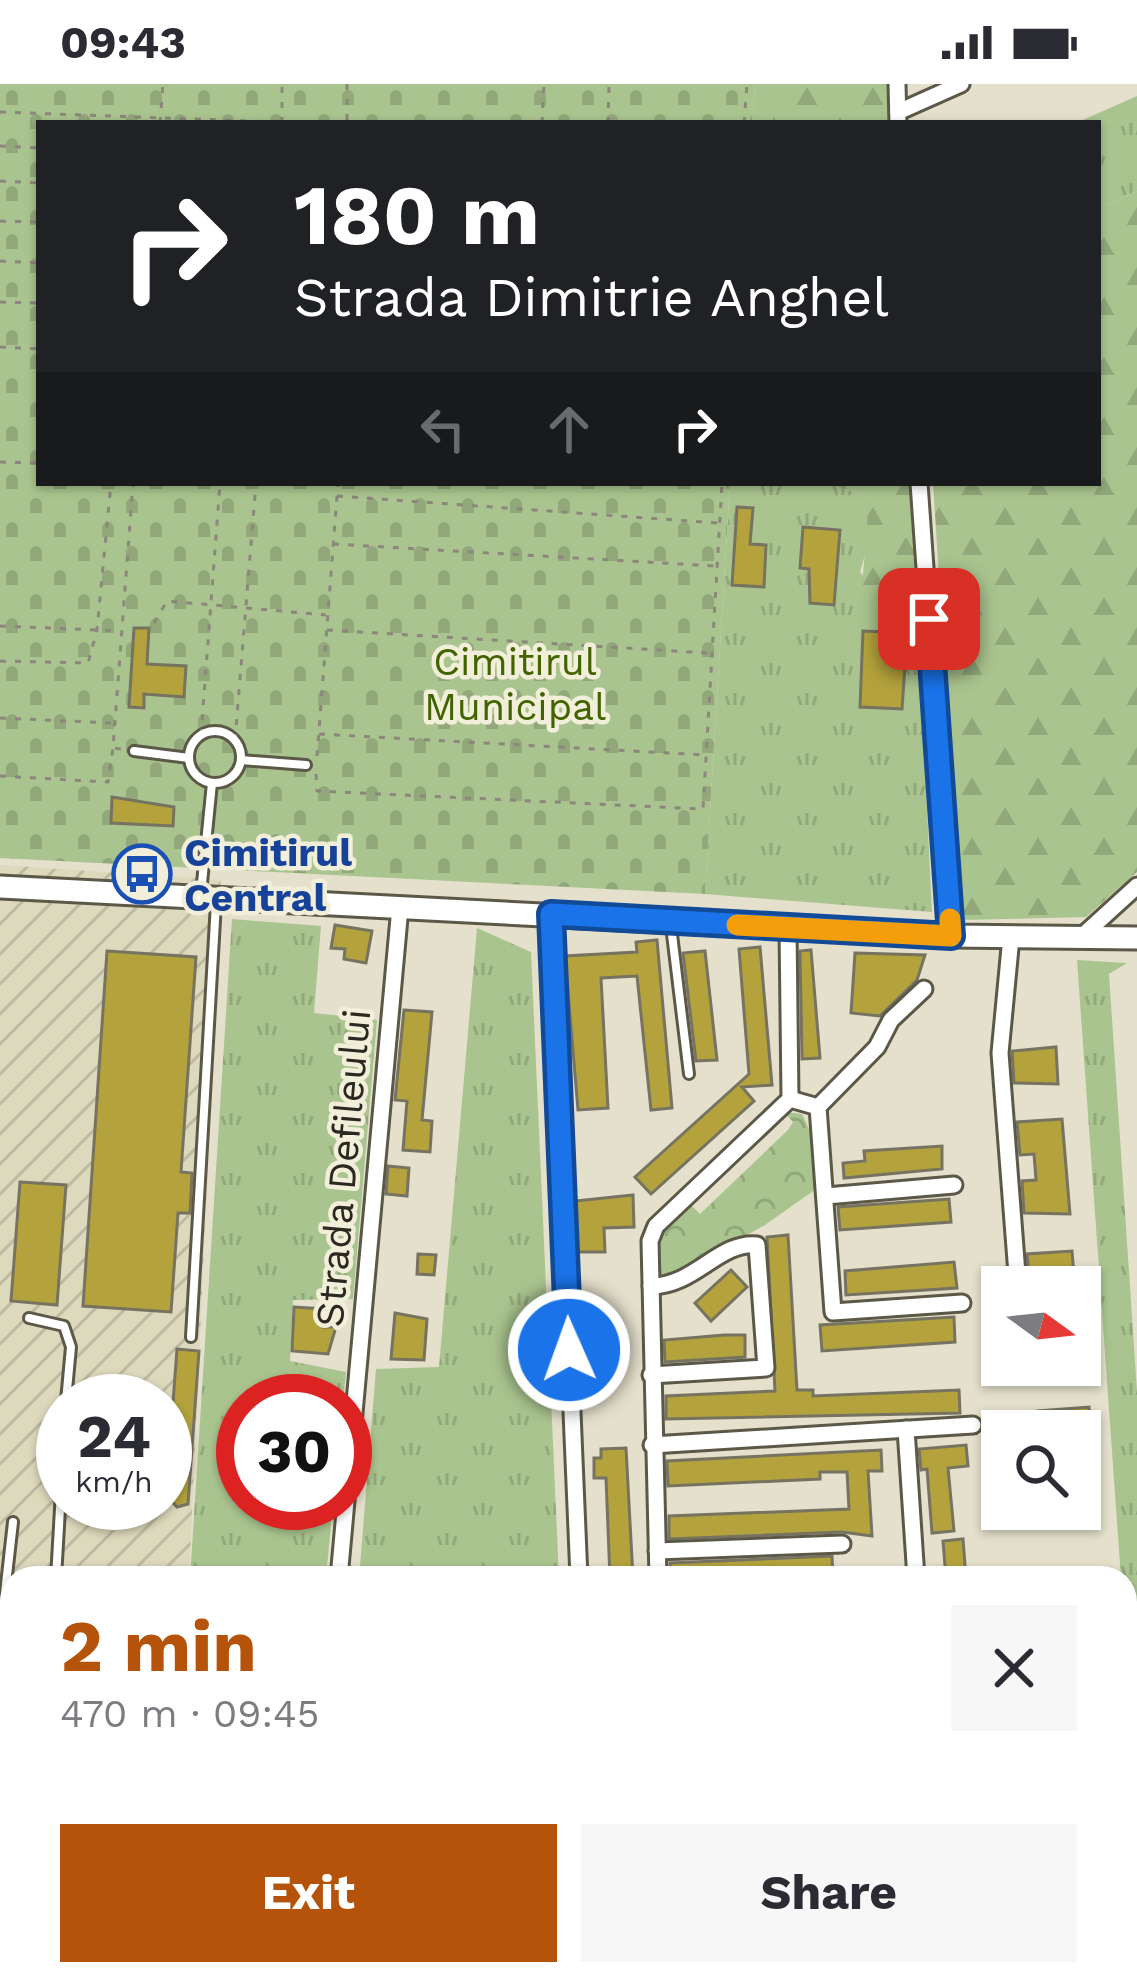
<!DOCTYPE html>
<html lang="en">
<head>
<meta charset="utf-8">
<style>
	:root { --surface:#fff; --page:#f7f7f7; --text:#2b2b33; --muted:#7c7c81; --accent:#b45309 }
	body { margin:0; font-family:"Work Sans",sans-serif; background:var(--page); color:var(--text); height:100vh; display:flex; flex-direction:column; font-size:45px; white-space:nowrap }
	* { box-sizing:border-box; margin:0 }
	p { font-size:39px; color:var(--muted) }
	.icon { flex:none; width:66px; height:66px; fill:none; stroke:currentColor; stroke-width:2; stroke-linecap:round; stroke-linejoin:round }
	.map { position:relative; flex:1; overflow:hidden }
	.drawer { position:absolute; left:0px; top:1482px; width:1137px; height:420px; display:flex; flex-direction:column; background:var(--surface); border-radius:36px 36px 0 0; box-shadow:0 3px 9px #0004 }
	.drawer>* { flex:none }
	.banner { position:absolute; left:36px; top:36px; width:1065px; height:366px; border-radius:0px; box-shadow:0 3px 9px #0004; background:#202124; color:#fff; overflow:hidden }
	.needle { width:78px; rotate:105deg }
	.tools { position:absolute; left:981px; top:1182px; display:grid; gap:24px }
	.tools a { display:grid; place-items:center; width:120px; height:120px; border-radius:0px; background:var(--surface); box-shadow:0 3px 9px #0004; font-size:60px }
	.speed { position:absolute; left:36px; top:1290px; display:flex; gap:24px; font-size:60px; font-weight:700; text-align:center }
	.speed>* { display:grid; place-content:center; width:156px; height:156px; border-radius:50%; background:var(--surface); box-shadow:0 3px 9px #0004; line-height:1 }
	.speed small { font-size:30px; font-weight:400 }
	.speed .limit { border:18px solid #d22; background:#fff; color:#111 }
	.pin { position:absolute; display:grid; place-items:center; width:102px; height:102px; color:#fff; margin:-51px; border-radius:24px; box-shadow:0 6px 18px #0006 }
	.me { position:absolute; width:132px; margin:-66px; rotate:358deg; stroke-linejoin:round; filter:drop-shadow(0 0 9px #0008) }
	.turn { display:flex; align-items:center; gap:42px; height:252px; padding:0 60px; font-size:54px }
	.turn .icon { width:156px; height:156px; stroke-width:2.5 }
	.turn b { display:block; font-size:84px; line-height:102px }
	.lanes { display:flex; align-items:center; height:114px; padding:0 60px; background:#0003; justify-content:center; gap:60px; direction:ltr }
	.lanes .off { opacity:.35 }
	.round { display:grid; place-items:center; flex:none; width:126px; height:126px; border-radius:0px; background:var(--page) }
	.headline { display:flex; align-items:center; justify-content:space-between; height:204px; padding:0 60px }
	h1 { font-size:72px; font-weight:700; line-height:90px; color:var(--accent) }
	.action { display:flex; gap:24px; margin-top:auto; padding:24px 60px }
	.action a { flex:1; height:138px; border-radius:0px; background:var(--accent); color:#fff; font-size:48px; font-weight:700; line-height:138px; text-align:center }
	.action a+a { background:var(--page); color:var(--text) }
	.status { display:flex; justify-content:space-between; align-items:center; height:84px; padding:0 60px; background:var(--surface); direction:ltr }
	.status svg { height:33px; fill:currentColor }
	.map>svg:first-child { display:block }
	.industrial { fill:url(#industrial-furrows); fill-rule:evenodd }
	.grass { fill:url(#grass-tufts) }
	.forest { fill:url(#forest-firs) }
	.cemetery { fill:url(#cemetery-stones) }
	.park { fill:url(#park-crowns) }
	.building { fill:#b4a33c; stroke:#767361; stroke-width:3 }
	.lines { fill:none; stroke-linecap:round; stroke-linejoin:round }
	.lane-casing { stroke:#5b5847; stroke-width:14 }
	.street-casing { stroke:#5b5847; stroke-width:21 }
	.secondary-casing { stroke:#5b5847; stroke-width:27 }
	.path { stroke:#8b877a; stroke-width:3; stroke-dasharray:6 9; stroke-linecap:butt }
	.lane { stroke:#fff; stroke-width:8 }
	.street { stroke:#fff; stroke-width:15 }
	.secondary { stroke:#fff; stroke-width:21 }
	.route-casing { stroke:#114b97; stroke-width:30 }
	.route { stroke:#1a73e8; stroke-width:21 }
	.slow { stroke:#f59e0b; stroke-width:21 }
	.labels { text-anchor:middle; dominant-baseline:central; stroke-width:9; stroke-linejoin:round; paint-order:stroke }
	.park-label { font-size:39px; fill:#426400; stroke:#f1eed9 }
	.transit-label { font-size:39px; font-weight:bold; fill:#164399; stroke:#f1eed9; text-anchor:start }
	.street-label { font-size:39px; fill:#2a2821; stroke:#f1eed9 }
</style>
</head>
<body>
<div class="status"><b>09:43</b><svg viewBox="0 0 49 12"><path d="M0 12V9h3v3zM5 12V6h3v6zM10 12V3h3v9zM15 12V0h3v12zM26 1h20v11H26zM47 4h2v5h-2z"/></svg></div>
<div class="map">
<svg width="1137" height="1902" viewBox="0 0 1137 1902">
	<defs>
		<pattern id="industrial-furrows" width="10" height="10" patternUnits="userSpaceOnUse" patternTransform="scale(3)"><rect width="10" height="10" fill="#ddd9bc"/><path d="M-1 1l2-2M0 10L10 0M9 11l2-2" fill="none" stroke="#bebaa1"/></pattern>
		<pattern id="grass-tufts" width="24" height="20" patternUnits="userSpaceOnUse" patternTransform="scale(3)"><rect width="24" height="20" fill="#aac48f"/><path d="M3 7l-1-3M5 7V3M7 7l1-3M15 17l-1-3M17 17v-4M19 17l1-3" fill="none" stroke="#92a87b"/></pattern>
		<pattern id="forest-firs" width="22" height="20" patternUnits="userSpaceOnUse" patternTransform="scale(3)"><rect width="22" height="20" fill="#aac48f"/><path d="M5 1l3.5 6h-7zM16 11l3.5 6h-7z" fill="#92a87b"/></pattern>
		<pattern id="cemetery-stones" width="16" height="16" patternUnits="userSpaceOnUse" patternTransform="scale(3)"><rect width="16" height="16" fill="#aac48f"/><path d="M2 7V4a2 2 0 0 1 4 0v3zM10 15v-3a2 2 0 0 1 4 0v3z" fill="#92a87b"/></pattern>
		<pattern id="park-crowns" width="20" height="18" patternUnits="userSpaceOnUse" patternTransform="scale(3)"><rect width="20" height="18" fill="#aac48f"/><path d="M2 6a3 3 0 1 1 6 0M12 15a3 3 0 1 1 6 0" fill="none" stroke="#92a87b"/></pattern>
	</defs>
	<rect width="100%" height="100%" fill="#e4e0cc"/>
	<path class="industrial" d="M 0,781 L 221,796 L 189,1494 L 12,1494 L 12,1890 L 65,1890 L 60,1902 L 0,1902 ZM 63,1317 L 165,1317 L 165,1419 L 63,1419 Z"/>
	<g class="grass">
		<polygon points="1137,12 1137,107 1098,125 1098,39 1076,39"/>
		<polygon points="730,399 826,399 865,411 872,446 860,488 887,520 917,516 932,828 705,810"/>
		<polygon points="232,835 321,842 314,929 377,936 353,1215 293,1216 290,1277 346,1288 343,1317 243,1317 243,1419 333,1419 326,1494 190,1494"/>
		<polygon points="477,844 531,868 559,1494 359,1494 376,1285 439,1283"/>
		<polygon points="1077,876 1127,879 1109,890 1137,1307 1137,1562 1126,1562 1125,1494 1121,1494"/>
	</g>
	<g class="forest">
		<polygon points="755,0 889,0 891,39 752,39"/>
		<polygon points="1137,107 1137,788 1086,833 961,836 933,399 1098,399 1098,125"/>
		<path d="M 826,399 L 911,399 L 917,516 L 863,517 C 860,479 872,449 865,411 Z"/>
	</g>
	<polygon class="cemetery" points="0,0 755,0 752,39 39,39 39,399 730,399 705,810 0,774"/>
	<polygon class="park" points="784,1028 802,1030 819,1067 814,1077 816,1105 765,1141 661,1198 659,1145 689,1119 700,1130 788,1046 793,1038"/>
	<g class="building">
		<polygon points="737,423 753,424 750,460 766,461 764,503 732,501"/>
		<polygon points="803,443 840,446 834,521 810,519 809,485 800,484"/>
		<polygon points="889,538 908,539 902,625 860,623 863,547 889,548"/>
		<polygon points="134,544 149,544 147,580 186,582 184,613 144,610 144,624 129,623"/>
		<polygon points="112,713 174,723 173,742 111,739"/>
		<polygon points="335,841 372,847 366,879 344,875 345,865 331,864"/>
		<polygon points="657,856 672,1024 651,1026 637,892 601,894 608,1024 578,1026 565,872 637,868 636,858"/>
		<polygon points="760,863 772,1001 742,1003 754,1017 651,1110 635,1093 749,990 739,865"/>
		<polygon points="811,866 820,974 802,975 800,867"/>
		<polygon points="107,867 196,873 181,1088 192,1089 190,1129 178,1129 171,1228 83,1222"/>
		<polygon points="705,867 717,976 696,977 683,869"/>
		<polygon points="855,869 925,871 917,896 880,932 851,929"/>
		<polygon points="404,926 432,928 422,1036 432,1037 430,1068 403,1066 407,1017 395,1016"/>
		<polygon points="1056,963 1058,1000 1014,999 1012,967"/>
		<polygon points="1062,1035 1070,1130 1024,1129 1022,1097 1036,1096 1034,1070 1020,1071 1017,1038"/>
		<polygon points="942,1062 942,1085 844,1094 843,1079 865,1077 864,1067"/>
		<polygon points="388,1082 409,1084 407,1112 386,1110"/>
		<polygon points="20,1098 66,1101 57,1221 11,1217"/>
		<polygon points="633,1111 634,1143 604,1144 605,1168 577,1168 575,1117"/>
		<polygon points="949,1115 951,1138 840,1146 838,1123"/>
		<polygon points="788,1151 797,1306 813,1306 813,1312 959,1306 960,1329 666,1335 666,1312 775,1307 767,1153"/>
		<polygon points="1072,1167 1075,1203 1030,1202 1027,1170"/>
		<polygon points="418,1170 436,1171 434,1191 417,1190"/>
		<polygon points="954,1178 957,1204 846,1211 845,1187"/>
		<polygon points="731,1186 747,1203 711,1237 695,1219"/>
		<polygon points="294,1223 324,1225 323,1243 336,1243 328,1270 292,1267"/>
		<polygon points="395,1229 427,1235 424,1276 391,1275"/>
		<polygon points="954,1233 955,1258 822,1267 820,1241"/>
		<polygon points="724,1251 745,1251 745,1273 665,1278 664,1256"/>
		<polygon points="177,1265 199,1267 188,1420 177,1423 166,1411"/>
		<polygon points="1089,1323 1090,1347 1039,1347 1038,1327"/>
		<polygon points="966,1361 968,1382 948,1384 954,1447 932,1449 927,1385 921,1386 919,1365"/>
		<polygon points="626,1364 633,1494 610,1494 606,1394 594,1394 594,1374 601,1374 601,1365"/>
		<polygon points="881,1366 882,1387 868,1387 872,1452 842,1448 669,1455 669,1432 849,1425 847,1388 820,1388 820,1395 668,1402 667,1377"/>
		<polygon points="1094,1387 1096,1423 1080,1425 1080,1388"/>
		<polygon points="963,1455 966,1494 946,1494 943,1457"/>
		<polygon points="832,1472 833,1494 670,1494 670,1479"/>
	</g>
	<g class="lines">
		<g class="lane-casing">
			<g id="lane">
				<circle cx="215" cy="673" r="26"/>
				<polyline points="134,667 189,674"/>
				<polyline points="241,676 306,681"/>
				<polyline points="201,809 212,699"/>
				<polyline points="671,842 689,990"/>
				<polyline points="29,1234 64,1242 71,1263 66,1317"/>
				<polyline points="191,1253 216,819"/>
				<polyline points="56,1494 63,1373"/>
				<polyline points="12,1542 3,1527 13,1438"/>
				<polyline points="0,1570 12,1575"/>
				<polyline points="32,1902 38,1890"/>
				<polyline points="82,1902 87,1890"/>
			</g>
		</g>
		<g class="street-casing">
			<g id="street">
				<polyline points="897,0 898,39"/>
				<polyline points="898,28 961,0"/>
				<polyline points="919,399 951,852"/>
				<polyline points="551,830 579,1494"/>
				<polyline points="1011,853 1000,969 1018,1203"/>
				<polyline points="1080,854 1137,802"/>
				<polyline points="790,1015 818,1023 877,963 891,936 924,905"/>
				<polyline points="818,1023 833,1228 962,1219"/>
				<polyline points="826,1112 954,1101"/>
				<path d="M 651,1202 C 695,1202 719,1157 757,1161 L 766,1284 L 651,1291"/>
				<polyline points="906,1345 916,1494"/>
				<polyline points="652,1361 973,1341"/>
				<polyline points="657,1467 842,1460"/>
				<polyline points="339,1494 400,823"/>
				<polyline points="658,1494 650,1157 656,1142 790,1015 788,844"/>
				<polyline points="676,1890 677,1902"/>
				<polyline points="1017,1890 1019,1902"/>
				<polyline points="1099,1890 1099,1902"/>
			</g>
		</g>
		<g class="secondary-casing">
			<g id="secondary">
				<polyline points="0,803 951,852 1137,854"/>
				<polyline points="0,1629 12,1634"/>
				<polyline points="605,1890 631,1902"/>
			</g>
		</g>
		<g class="path">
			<polyline points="347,0 347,39"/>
			<polyline points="0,28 304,39"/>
			<polyline points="160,39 163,0"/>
			<polyline points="282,39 282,0"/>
			<polyline points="542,39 544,0"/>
			<polyline points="608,39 609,0"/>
			<polyline points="744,39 747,0"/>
			<polyline points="0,62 39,64"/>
			<polyline points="0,97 39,99"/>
			<polyline points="0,137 39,138"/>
			<polyline points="0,177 39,179"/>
			<polyline points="0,218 39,219"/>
			<polyline points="0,263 39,265"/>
			<polyline points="0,378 39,379"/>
			<polyline points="337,412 718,439"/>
			<polyline points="333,460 715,482"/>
			<polyline points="154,539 167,517 326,531"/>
			<polyline points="0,542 120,547"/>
			<polyline points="327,546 708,569"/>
			<polyline points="0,577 88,579 97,546 111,399"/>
			<polyline points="0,634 113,639"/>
			<polyline points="319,650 706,671"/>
			<polyline points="201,651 220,399"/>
			<polyline points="235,656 256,399"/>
			<polyline points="121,665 113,664 133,399"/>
			<polyline points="317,672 338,399"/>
			<polyline points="316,690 317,707 703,725 722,399"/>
			<polyline points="0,692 108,698 113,664"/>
		</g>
		<use href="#lane" class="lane"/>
		<use href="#street" class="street"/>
		<use href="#secondary" class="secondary"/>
	</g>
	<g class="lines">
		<g class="route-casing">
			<polyline id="route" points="569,1266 551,830 951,852 929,535"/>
		</g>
		<use href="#route" class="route"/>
		<polyline class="slow" points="737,841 951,852 950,835"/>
	</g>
	<defs>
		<g id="bus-ring" transform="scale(3)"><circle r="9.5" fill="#f1eed9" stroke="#1a4fb4" stroke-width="1.5"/><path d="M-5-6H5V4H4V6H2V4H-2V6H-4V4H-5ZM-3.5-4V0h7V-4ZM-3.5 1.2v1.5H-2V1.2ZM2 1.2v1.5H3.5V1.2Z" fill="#1a4fb4"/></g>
	</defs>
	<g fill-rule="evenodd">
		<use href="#bus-ring" x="142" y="790"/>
	</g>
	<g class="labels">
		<g class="park-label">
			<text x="515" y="577">Cimitirul<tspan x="515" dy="45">Municipal</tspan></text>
		</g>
		<g class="transit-label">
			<text x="184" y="768">Cimitirul<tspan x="184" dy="45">Central</tspan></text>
		</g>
		<g class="street-label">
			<text transform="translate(343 1084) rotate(-85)">Strada Defileului</text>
		</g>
	</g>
</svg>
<div class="tools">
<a><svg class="needle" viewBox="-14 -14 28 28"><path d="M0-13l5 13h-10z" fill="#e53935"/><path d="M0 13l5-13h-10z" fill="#7c7c81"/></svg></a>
<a><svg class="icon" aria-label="search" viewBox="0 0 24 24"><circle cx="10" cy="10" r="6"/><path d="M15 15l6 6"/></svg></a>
</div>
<div class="speed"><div>24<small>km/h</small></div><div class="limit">30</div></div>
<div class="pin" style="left:929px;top:535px;background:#d93025"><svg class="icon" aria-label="arrive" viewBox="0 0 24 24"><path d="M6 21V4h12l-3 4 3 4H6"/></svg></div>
<svg class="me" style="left:569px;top:1266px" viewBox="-20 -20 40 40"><circle r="17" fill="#1a73e8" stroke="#fff" stroke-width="3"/><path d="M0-11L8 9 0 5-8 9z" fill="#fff"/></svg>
<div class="banner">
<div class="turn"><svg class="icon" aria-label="right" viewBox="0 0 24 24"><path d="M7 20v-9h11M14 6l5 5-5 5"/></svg><div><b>180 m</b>Strada Dimitrie Anghel</div></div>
<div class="lanes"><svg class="icon off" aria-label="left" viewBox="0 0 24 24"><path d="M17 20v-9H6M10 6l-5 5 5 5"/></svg><svg class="icon off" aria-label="ahead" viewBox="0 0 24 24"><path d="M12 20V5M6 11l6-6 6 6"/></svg><svg class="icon" aria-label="right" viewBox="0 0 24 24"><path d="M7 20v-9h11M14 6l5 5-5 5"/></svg></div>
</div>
<section class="drawer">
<div class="headline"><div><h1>2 min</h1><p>470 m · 09:45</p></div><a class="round"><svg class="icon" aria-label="close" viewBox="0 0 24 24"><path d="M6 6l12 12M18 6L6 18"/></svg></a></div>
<div class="action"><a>Exit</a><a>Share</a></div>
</section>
</div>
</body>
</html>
